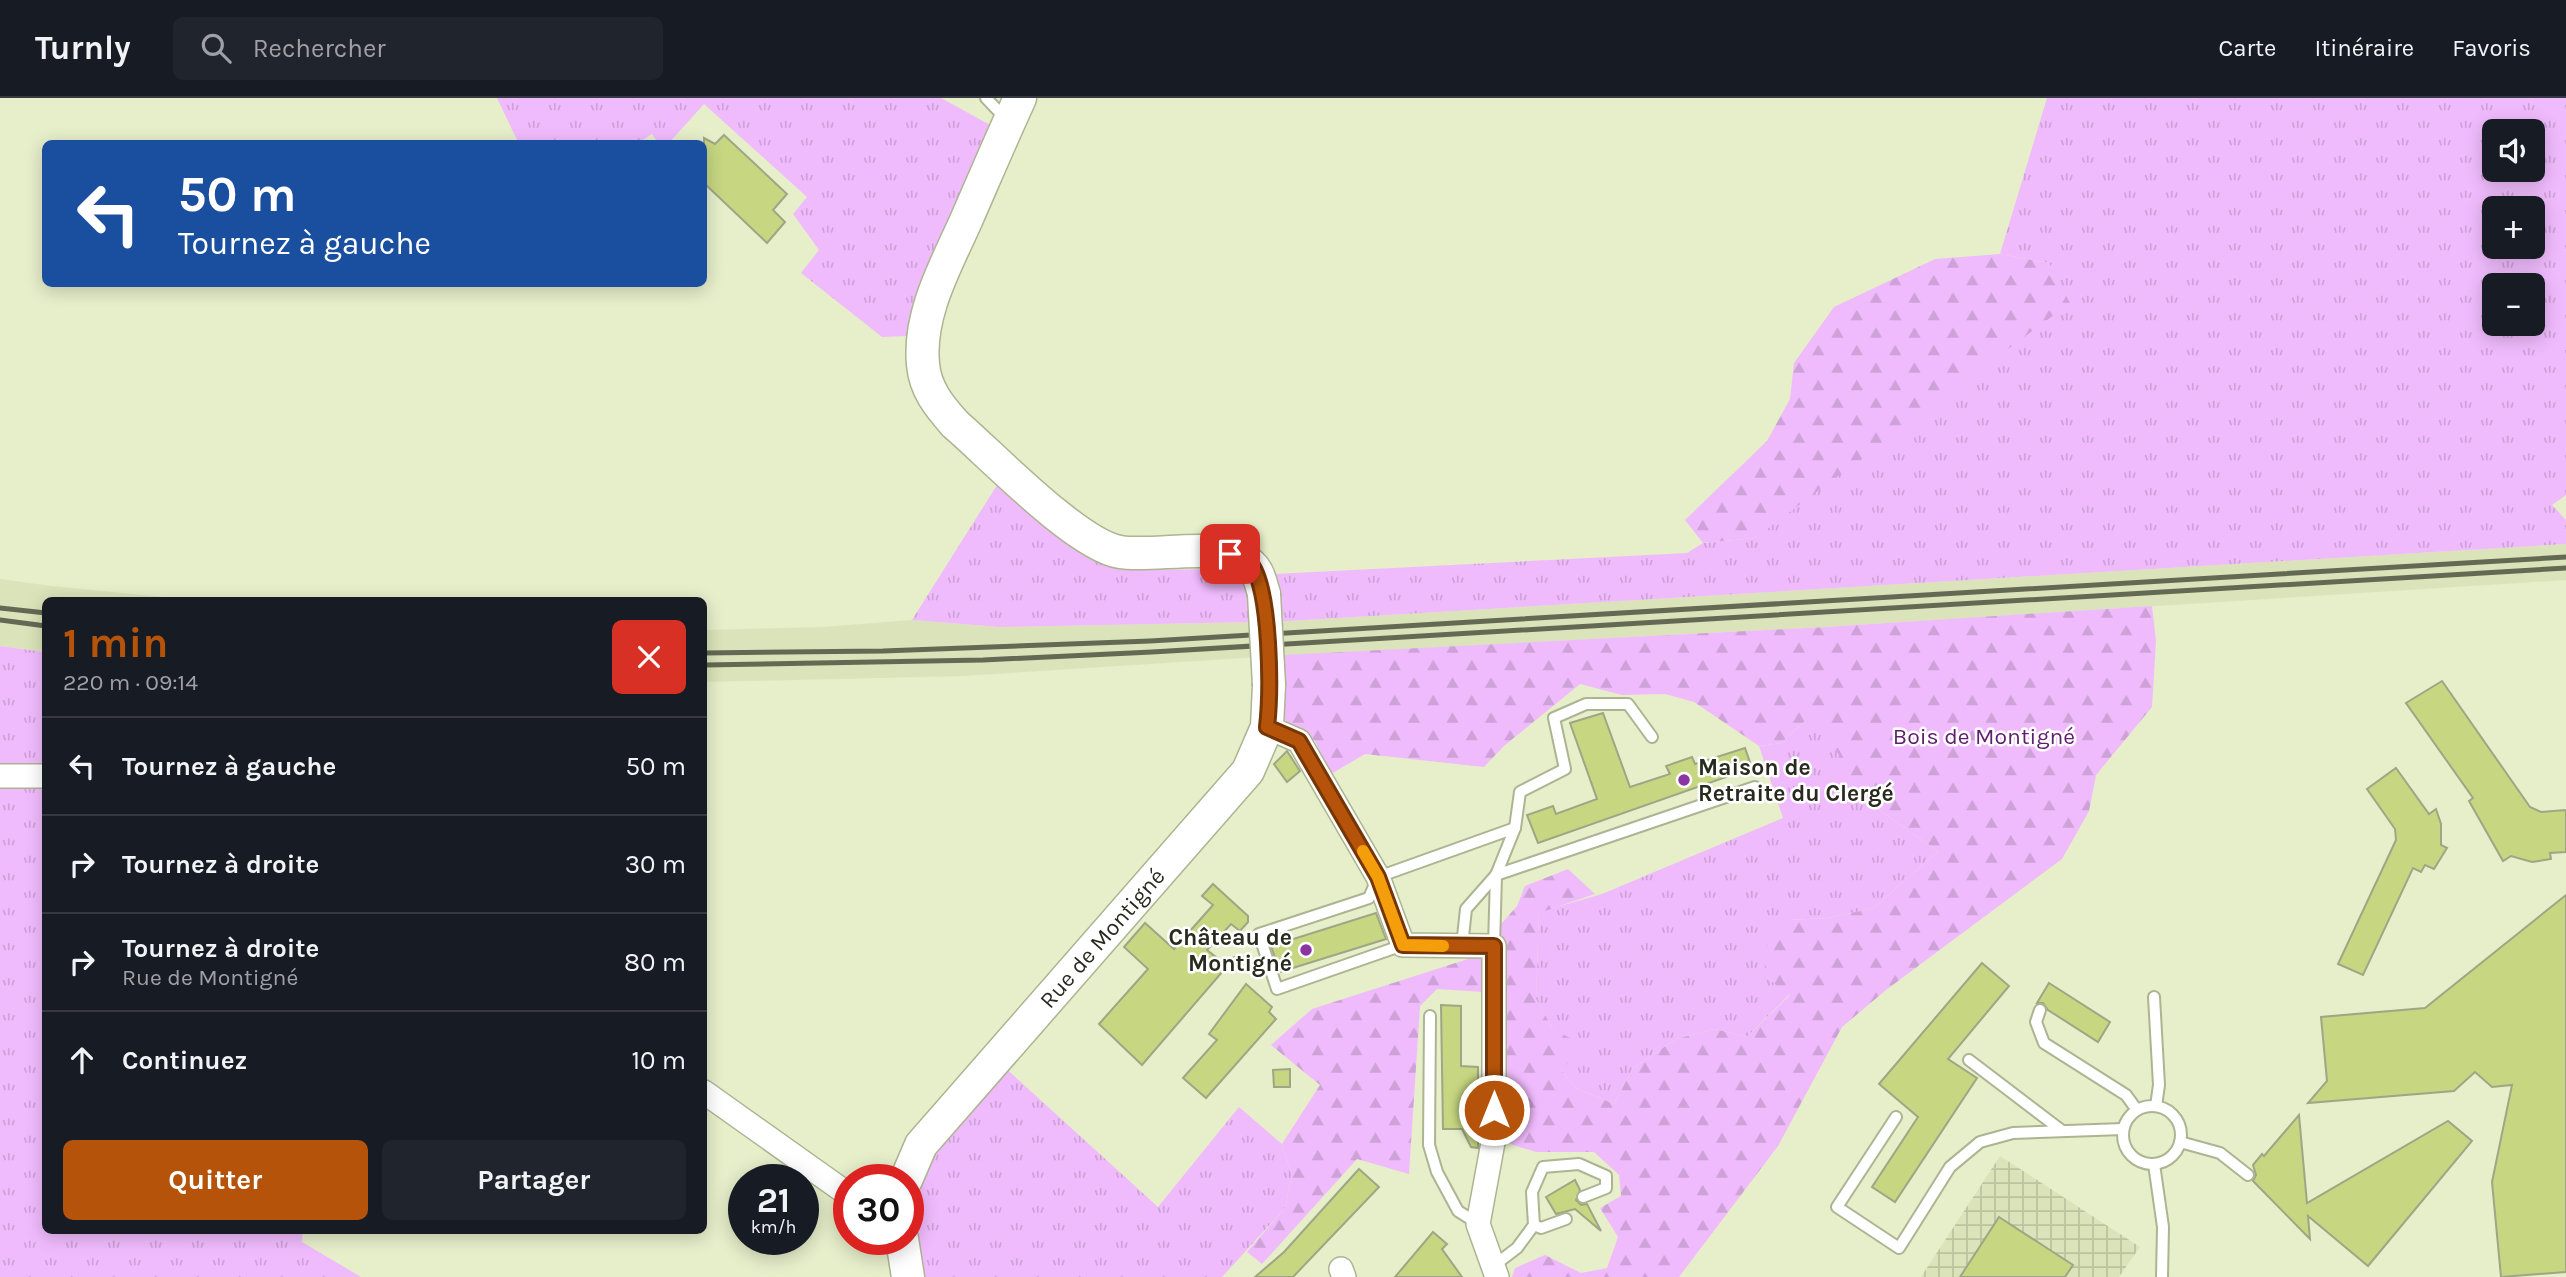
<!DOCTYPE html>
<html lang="fr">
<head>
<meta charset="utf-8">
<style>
	:root { --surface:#171b24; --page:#20242c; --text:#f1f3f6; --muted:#9ea1a6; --line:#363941; --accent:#b45309 }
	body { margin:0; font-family:Karla,sans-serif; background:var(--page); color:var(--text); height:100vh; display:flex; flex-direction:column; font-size:26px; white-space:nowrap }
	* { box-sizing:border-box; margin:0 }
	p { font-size:23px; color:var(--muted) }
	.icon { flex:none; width:38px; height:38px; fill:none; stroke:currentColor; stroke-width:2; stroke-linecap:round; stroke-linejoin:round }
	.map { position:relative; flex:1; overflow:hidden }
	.panel { position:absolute; left:42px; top:499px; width:665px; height:637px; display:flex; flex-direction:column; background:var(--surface); border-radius:10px; box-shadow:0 4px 18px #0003 }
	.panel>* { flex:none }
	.hud { position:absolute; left:42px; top:42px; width:665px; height:147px; border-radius:10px; box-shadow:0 4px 18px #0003; background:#1a4fa0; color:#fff; overflow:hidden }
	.buttons { position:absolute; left:2482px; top:21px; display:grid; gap:14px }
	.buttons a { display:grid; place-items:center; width:63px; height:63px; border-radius:10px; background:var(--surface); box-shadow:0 4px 18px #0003; font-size:35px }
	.speed { position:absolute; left:728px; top:1066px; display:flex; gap:14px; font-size:35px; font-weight:700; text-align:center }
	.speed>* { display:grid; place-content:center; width:91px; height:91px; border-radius:50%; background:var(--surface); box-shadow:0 4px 18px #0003; line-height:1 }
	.speed small { font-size:18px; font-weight:400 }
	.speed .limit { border:10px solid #d22; background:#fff; color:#111 }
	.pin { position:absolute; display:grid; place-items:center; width:60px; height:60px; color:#fff; margin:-30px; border-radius:14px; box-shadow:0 4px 10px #0006 }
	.me { position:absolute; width:77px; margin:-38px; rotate:0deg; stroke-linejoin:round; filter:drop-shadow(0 0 5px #0008) }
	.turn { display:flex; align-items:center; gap:24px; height:147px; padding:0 21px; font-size:32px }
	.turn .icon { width:91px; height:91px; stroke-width:2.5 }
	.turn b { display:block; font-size:49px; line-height:60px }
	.round { display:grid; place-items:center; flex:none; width:74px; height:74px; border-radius:10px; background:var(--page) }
	.overview { display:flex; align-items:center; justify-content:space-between; height:119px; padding:0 21px }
	h1 { font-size:42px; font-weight:700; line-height:52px; color:var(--accent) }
	.action { display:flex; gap:14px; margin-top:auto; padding:14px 21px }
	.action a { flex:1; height:80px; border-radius:10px; background:var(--accent); color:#fff; font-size:28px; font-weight:700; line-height:80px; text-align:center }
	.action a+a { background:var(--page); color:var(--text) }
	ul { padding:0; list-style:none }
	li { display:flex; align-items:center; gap:21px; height:98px; padding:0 21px; border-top:2px solid var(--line) }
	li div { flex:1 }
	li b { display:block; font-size:26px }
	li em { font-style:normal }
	header { display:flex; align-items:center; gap:42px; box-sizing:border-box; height:98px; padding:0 35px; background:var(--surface); border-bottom:2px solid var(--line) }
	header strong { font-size:33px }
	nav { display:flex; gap:38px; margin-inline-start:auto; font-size:24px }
	.search { width:490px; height:63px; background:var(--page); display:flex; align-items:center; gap:18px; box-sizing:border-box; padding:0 24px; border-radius:10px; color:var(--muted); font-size:26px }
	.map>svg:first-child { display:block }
	.built { fill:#dae3b9 }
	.industrial { fill:url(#industrial-grid) }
	.grass { fill:url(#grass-tufts); fill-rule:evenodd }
	.forest { fill:url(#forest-firs) }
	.building { fill:#c6d681; stroke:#9fa685; stroke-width:2 }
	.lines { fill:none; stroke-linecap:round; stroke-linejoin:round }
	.lane-casing { stroke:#acb492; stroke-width:14 }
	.street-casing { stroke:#acb492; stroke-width:26 }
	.secondary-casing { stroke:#acb492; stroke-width:35 }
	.lane { stroke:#fff; stroke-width:10 }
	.street { stroke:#fff; stroke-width:23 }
	.secondary { stroke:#fff; stroke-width:32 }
	.rail { stroke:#646954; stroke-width:5 }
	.secondary-bridge-casing { stroke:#acb492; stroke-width:35; stroke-linecap:butt }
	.secondary-bridge { stroke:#fff; stroke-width:32 }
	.route-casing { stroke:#753606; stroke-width:18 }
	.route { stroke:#b45309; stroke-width:12 }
	.slow { stroke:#f59e0b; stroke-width:12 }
	.poi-dot { fill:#8c34a1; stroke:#fff; stroke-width:2.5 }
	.labels { text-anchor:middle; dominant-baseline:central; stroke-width:5; stroke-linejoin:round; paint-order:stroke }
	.park-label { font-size:23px; fill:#5f1e6e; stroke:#fff }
	.poi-label { font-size:23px; font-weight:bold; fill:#272a1d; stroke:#fff; text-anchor:start }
	.street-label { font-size:23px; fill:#272a1d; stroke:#fff }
</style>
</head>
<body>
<header>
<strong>Turnly</strong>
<div class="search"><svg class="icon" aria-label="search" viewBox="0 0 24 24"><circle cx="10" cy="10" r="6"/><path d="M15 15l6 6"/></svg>Rechercher</div>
<nav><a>Carte</a><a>Itinéraire</a><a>Favoris</a></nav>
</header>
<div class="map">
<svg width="2566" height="1179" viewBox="0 0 2566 1179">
	<defs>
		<pattern id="industrial-grid" width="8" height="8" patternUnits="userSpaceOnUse" patternTransform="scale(1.75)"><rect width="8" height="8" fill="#dae3b9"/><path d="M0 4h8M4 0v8" fill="none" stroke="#bbc39f"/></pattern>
		<pattern id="grass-tufts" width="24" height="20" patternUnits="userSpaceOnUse" patternTransform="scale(1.75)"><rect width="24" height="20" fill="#f0bbfd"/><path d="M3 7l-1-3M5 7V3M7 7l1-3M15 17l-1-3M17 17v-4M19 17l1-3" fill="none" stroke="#cea1d8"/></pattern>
		<pattern id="forest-firs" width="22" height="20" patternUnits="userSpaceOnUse" patternTransform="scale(1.75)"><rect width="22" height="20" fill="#f0bbfd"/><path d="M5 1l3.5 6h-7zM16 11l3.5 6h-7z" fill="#cea1d8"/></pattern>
	</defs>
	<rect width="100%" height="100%" fill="#e6eeca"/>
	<g class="built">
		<polygon points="2566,446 2566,482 1825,529 1275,558 1272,524"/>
		<polygon points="0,481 51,488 194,502 46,502 45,554 0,548"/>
		<polygon points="912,522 999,529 1257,524 1259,559 963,578 704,584 704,532 824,529"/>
	</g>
	<polygon class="industrial" points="2000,1058 2140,1149 2119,1179 1921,1179"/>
	<g class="grass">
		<polygon points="497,0 941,0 992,28 908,238 882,239 801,175 819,152 793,116 807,99 704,6 669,45 658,45 652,36 638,45 519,46"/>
		<path d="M 2047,0 L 2566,0 L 2566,397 L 2552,407 L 2566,422 L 2566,446 L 1272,524 L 1274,476 L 1687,455 L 1703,445 L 1755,440 L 2057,184 L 2049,165 L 2000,156 ZM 2494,33 L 2532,33 L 2532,72 L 2494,72 ZM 2494,110 L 2532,110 L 2532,149 L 2494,149 ZM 2494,187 L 2532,187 L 2532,226 L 2494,226 Z"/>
		<polygon points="999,384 1080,452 1124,472 1233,471 1250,485 1257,524 999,529 912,522"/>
		<polygon points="0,548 45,554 46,1132 303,1132 302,1144 361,1179 0,1179"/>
		<polygon points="1805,623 1821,623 1863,701 1938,753 1874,810 1828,820 1788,822 1766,879 1790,896 1747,939 1715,931 1676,941 1633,970 1614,1006 1576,990 1561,972 1553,931 1536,901 1539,814 1602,796 1783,720 1759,648 1781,645"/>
		<path d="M 1002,967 L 1158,1109 L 1239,1009 L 1282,1046 L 1292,1078 L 1285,1110 L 1222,1179 L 922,1179 C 879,1090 949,1030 1002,967 Z"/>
	</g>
	<g class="forest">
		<polygon points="2000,156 2049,165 2070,205 1755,440 1703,445 1685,422 1767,343 1790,301 1794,265 1834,209 1935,161"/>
		<polygon points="2152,508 2156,543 2152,609 2096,677 2089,713 2062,761 1886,892 1842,929 1778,1048 1679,1179 1512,1179 1515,1170 1545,1157 1581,1175 1607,1170 1618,1139 1600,1110 1621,1098 1619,1077 1594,1054 1536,1054 1510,1046 1500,1018 1484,894 1437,891 1420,908 1409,1076 1357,1061 1262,1166 1247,1154 1285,1110 1292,1078 1282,1046 1320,987 1271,947 1312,911 1471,860 1517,808 1525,788 1568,771 1595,796 1539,815 1536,901 1553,931 1585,948 1561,972 1576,990 1614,1006 1633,970 1676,941 1715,931 1747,939 1790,897 1766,879 1763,853 1788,822 1828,820 1874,810 1938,753 1863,701 1820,623 1805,623 1781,645 1759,648 1694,604 1665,596 1622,597 1580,586 1504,648 1484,669 1365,656 1331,676 1315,643 1284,621 1284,557 1825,529"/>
	</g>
	<g class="building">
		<polygon points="724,37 787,96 773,112 785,124 767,145 704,85 704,40 715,46"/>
		<polygon points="2442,583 2530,709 2541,714 2566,712 2566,754 2550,755 2551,761 2532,764 2511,758 2503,763 2469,703 2473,700 2406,605"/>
		<polygon points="1603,615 1630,689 1670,676 1666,668 1692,659 1695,666 1745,650 1752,670 1538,745 1527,717 1553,708 1556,716 1597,701 1570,625"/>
		<polygon points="1287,653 1300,673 1287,684 1274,666"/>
		<polygon points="2396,670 2429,716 2436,711 2441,726 2441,747 2447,750 2434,771 2425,767 2421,774 2413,770 2363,877 2338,866 2396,742 2395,731 2367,691"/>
		<polygon points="1213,786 1248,818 1248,824 1240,833 1231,826 1207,852 1217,860 1211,867 1235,859 1142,967 1099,926 1148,871 1124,849 1145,825 1174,851 1213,807 1202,798"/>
		<polygon points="2566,797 2566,1174 2501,1179 2492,1084 2512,987 2492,989 2475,974 2454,993 2308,1005 2327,983 2321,919 2425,910"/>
		<polygon points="1376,815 1386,841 1280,874 1271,848"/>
		<polygon points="1982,865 2009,888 1948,961 1977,980 1895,1104 1872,1089 1918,1019 1879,986"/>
		<polygon points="2049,885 2110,924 2098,944 2048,912 2043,905 2037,905"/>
		<polygon points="1246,886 1272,909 1269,914 1276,921 1206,1000 1183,980 1217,942 1209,936"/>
		<polygon points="1441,907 1461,908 1461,968 1478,969 1478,1050 1471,1049 1462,1031 1443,1031"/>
		<polygon points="1290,971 1290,989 1274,989 1273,972"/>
		<polygon points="2299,1017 2307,1105 2448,1023 2472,1043 2368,1168 2308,1118 2310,1141 2253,1083 2256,1077 2253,1067 2262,1056 2264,1058"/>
		<polygon points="1359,1071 1379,1089 1356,1113 1293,1179 1255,1179 1284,1154"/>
		<polygon points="1575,1082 1580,1092 1576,1102 1581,1107 1587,1106 1601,1133 1575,1111 1556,1116 1546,1099"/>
		<polygon points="1999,1119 2073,1167 2065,1179 1960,1179"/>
		<polygon points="1433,1134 1447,1146 1442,1151 1462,1179 1395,1179"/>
	</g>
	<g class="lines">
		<g class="lane-casing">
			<g id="lane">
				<polyline points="986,0 1006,21"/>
				<polyline points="1403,847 1277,891 1259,836 1369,800 1378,779 1515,730"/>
				<polyline points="1462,848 1466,811 1496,777 1755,689"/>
				<polyline points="1494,848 1496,777 1515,730 1520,694 1565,671 1554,620 1586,606 1628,606 1652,639"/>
				<polyline points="2154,899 2159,987 2156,1008"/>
				<polyline points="2040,912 2036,924 2044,945 2126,997 2137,1012"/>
				<polyline points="1430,918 1429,1047 1437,1074 1458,1113 1477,1125"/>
				<polyline points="1969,962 2061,1032"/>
				<circle cx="2152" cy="1037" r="29"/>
				<polyline points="1896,1019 1837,1109 1899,1150 1950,1069 1980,1044 2013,1035 2123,1031"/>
				<polyline points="2180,1044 2220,1055 2248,1077"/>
				<polyline points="2154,1066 2163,1129 2162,1179"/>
				<polyline points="1534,1127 1541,1130 1566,1121"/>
				<polyline points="1492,1169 1517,1150 1534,1127 1532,1094 1543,1069 1579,1066 1606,1078 1606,1090 1583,1099"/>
			</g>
		</g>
		<g class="street-casing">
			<g id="street">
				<polyline points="1267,629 1299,643 1378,779 1403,847 1494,848 1494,1039 1478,1126 1497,1179"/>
				<polyline points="0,678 46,678"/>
				<polyline points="704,994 849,1097"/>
				<polyline points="1341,1171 1344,1179"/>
			</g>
		</g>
		<g class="secondary-casing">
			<g id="secondary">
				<path d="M 1020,0 C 1002,39 985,79 968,118 C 948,164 918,214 923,266 C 925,291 939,308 955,326 C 991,357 1077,447 1120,454 C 1154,460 1226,441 1251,467 C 1259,474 1261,486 1264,496"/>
				<path id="s1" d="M 906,1082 L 921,1047 L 1248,673 L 1267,629 L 1269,587"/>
				<polyline points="902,1141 908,1179"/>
			</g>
		</g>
		<use href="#lane" class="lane"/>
		<use href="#street" class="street"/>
		<use href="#secondary" class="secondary"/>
		<g class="rail">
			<polyline points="0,510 46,515"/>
			<polyline points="0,522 46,528"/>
			<polyline points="704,555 883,553 1150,543 2566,459"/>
			<polyline points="704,567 983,562 1152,554 2566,470"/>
		</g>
		<g class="secondary-bridge-casing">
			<polyline id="secondary-bridge" points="1264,496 1269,587"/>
		</g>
		<use href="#secondary-bridge" class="secondary-bridge"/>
	</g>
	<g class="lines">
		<g class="route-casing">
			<path id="route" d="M 1230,456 L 1251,466 C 1271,493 1271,594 1267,629 L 1299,643 L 1378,779 L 1403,847 L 1494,848 L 1494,1012"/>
		</g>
		<use href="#route" class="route"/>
		<polyline class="slow" points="1363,753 1378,779 1403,847 1443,848"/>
	</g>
	<g class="poi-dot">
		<circle cx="1684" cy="682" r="7"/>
		<circle cx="1306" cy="852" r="7"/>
	</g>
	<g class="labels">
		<g class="park-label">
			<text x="1984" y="638">Bois de Montigné</text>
		</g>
		<g class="poi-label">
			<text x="1698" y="669">Maison de<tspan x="1698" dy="26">Retraite du Clergé</tspan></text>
			<text x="1292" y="839" text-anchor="end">Château de<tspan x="1292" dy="26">Montigné</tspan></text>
		</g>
		<g class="street-label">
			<text stroke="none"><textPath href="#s1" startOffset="313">Rue de Montigné</textPath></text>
		</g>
	</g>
</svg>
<div class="buttons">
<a><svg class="icon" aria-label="sound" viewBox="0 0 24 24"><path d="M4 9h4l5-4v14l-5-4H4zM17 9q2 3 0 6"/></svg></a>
<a>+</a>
<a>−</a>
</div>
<div class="speed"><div>21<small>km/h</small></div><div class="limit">30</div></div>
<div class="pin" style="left:1230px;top:456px;background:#d93025"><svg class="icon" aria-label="arrive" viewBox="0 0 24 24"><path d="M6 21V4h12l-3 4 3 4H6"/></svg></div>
<svg class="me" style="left:1494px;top:1012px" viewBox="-20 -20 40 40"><circle r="17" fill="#b45309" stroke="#fff" stroke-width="3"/><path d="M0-11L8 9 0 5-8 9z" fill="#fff"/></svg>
<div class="hud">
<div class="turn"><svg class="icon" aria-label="left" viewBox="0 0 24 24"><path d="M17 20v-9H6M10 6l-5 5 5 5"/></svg><div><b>50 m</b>Tournez à gauche</div></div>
</div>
<section class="panel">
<div class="overview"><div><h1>1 min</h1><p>220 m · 09:14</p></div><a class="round" style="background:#d93025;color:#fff"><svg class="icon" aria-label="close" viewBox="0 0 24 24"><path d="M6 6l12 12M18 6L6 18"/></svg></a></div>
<ul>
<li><svg class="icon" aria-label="left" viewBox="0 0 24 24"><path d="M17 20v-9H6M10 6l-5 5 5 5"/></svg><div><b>Tournez à gauche</b></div><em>50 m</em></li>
<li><svg class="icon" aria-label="right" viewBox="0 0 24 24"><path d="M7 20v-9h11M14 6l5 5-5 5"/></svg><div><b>Tournez à droite</b></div><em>30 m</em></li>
<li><svg class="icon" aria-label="right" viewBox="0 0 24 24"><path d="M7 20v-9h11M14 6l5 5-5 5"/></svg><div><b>Tournez à droite</b><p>Rue de Montigné</p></div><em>80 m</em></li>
<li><svg class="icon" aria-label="ahead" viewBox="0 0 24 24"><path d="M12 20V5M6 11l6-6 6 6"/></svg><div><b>Continuez</b></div><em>10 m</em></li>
</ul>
<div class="action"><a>Quitter</a><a>Partager</a></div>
</section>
</div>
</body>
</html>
